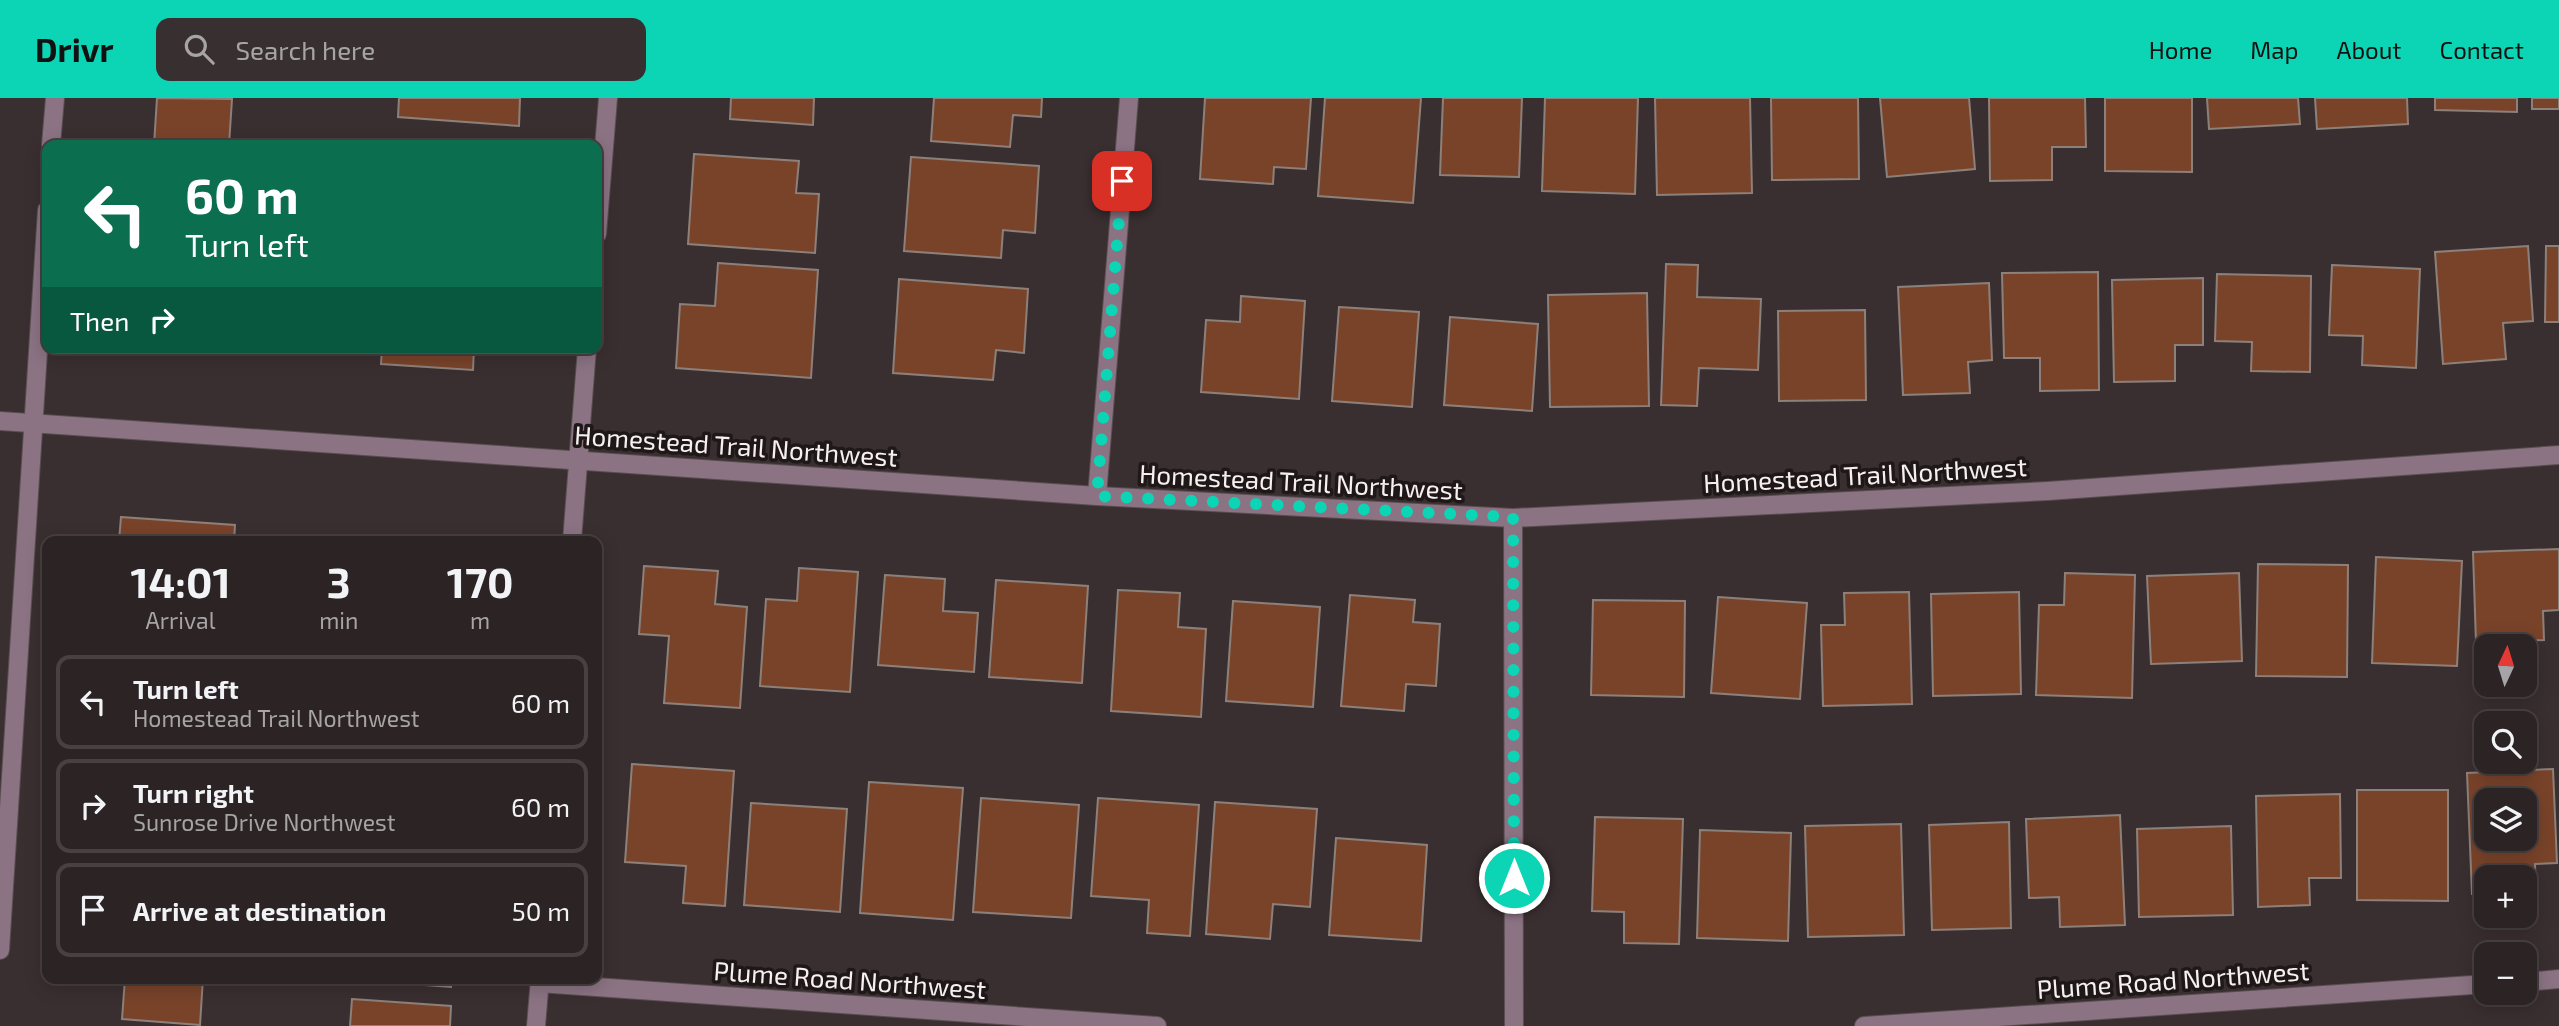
<!DOCTYPE html>
<html lang="en">
<head>
<meta charset="utf-8">
<style>
	:root { --surface:#2c2324; --page:#382f31; --text:#f1f3f6; --muted:#a6a4a6; --line:#484041; --accent:#0cd5b5 }
	body { margin:0; font-family:"Exo 2",sans-serif; background:var(--page); color:var(--text); height:100vh; display:flex; flex-direction:column; font-size:26px; white-space:nowrap }
	* { box-sizing:border-box; margin:0 }
	p { font-size:23px; color:var(--muted) }
	.icon { flex:none; width:38px; height:38px; fill:none; stroke:currentColor; stroke-width:2; stroke-linecap:round; stroke-linejoin:round }
	.map { position:relative; flex:1; overflow:hidden }
	.drawer { position:absolute; left:42px; top:438px; width:560px; height:448px; display:flex; flex-direction:column; background:var(--surface); border-radius:14px; box-shadow:0 4px 18px #0003,0 0 0 2px var(--line) }
	.drawer>* { flex:none }
	.hud { position:absolute; left:42px; top:42px; width:560px; height:214px; border-radius:14px; box-shadow:0 4px 18px #0003,0 0 0 2px var(--line); background:#0b6e4f; color:#fff; overflow:hidden }
	.needle { width:46px; rotate:4deg }
	.fabs { position:absolute; left:2474px; top:536px; display:grid; gap:14px }
	.fabs a { display:grid; place-items:center; width:63px; height:63px; border-radius:14px; background:var(--surface); box-shadow:0 4px 18px #0003,0 0 0 2px var(--line); font-size:35px }
	.pin { position:absolute; display:grid; place-items:center; width:60px; height:60px; color:#fff; margin:-30px; border-radius:14px; box-shadow:0 4px 10px #0006 }
	.me { position:absolute; width:77px; margin:-38px; rotate:0deg; stroke-linejoin:round; filter:drop-shadow(0 0 5px #0008) }
	.turn { display:flex; align-items:center; gap:24px; height:147px; padding:0 28px; font-size:32px }
	.turn .icon { width:91px; height:91px; stroke-width:2.5 }
	.turn b { display:block; font-size:49px; line-height:60px }
	.then { display:flex; align-items:center; height:66px; padding:0 28px; background:#0003; gap:14px; font-size:26px }
	.eta { display:flex; justify-content:space-evenly; align-items:center; height:119px; text-align:center }
	.eta b { font-size:42px; font-weight:700; line-height:49px }
	ul { padding:0; list-style:none }
	li { display:flex; align-items:center; gap:21px; height:94px; margin:0 14px 10px; padding:0 14px; border:4px solid var(--line); border-radius:14px }
	li div { flex:1 }
	li b { display:block; font-size:26px }
	li em { font-style:normal }
	header { display:flex; align-items:center; gap:42px; box-sizing:border-box; height:98px; padding:0 35px; background:var(--accent); color:#111 }
	header strong { font-size:33px }
	nav { display:flex; gap:38px; margin-inline-start:auto; font-size:24px }
	.search { width:490px; height:63px; background:var(--page); display:flex; align-items:center; gap:18px; box-sizing:border-box; padding:0 24px; border-radius:14px; color:var(--muted); font-size:26px }
	.map>svg:first-child { display:block }
	.building { fill:#79432a; stroke:#8d807b; stroke-width:2; fill-rule:evenodd }
	.lines { fill:none; stroke-linecap:round; stroke-linejoin:round }
	.minor-casing { stroke:#584e4f; stroke-width:20 }
	.minor { stroke:#8b7383; stroke-width:18 }
	.route { stroke:#0cd5b5; stroke-width:12; stroke-dasharray:0 21.6 }
	.labels { text-anchor:middle; dominant-baseline:central; stroke-width:7; stroke-linejoin:round; paint-order:stroke }
	.street-label { font-size:26px; fill:#f8f0f0; stroke:#1e1819 }
</style>
</head>
<body>
<header>
<strong>Drivr</strong>
<div class="search"><svg class="icon" aria-label="search" viewBox="0 0 24 24"><circle cx="10" cy="10" r="6"/><path d="M15 15l6 6"/></svg>Search here</div>
<nav><a>Home</a><a>Map</a><a>About</a><a>Contact</a></nav>
</header>
<div class="map">
<svg width="2559" height="928" viewBox="0 0 2559 928">
	<rect width="100%" height="100%" fill="#3a2f30"/>
	<g class="building">
		<polygon points="157,0 232,1 229,47 154,47"/>
		<polygon points="399,0 520,0 519,28 398,19"/>
		<polygon points="731,0 814,0 813,27 730,21"/>
		<polygon points="934,0 1042,0 1041,19 1013,17 1010,49 931,43"/>
		<polygon points="1205,0 1311,0 1306,71 1274,69 1273,86 1200,81"/>
		<polygon points="1325,0 1421,0 1413,105 1318,98"/>
		<polygon points="1443,0 1522,0 1519,79 1440,77"/>
		<polygon points="1545,0 1638,0 1635,96 1542,93"/>
		<polygon points="1655,0 1750,0 1752,95 1657,97"/>
		<polygon points="1771,0 1858,0 1859,81 1772,82"/>
		<polygon points="1880,0 1969,0 1975,71 1887,79"/>
		<polygon points="1989,0 2085,0 2086,49 2052,49 2052,82 1990,83"/>
		<polygon points="2105,0 2192,0 2192,74 2105,73"/>
		<polygon points="2207,0 2298,0 2300,26 2209,31"/>
		<polygon points="2315,0 2407,0 2408,26 2317,31"/>
		<polygon points="2435,0 2517,0 2517,14 2435,12"/>
		<rect x="2532" y="0" width="27" height="11"/>
		<polygon points="381,42 459,47 380,47"/>
		<polygon points="694,56 799,63 796,95 819,96 815,155 688,146"/>
		<polygon points="911,59 1039,68 1035,135 1003,132 1001,160 904,153"/>
		<polygon points="2528,148 2533,223 2503,225 2506,261 2443,266 2435,154"/>
		<polygon points="2546,148 2559,148 2559,224 2545,224"/>
		<polygon points="718,165 818,172 811,280 676,270 680,206 715,208"/>
		<polygon points="1666,166 1698,167 1697,199 1761,201 1758,272 1699,270 1697,308 1661,307"/>
		<polygon points="2332,167 2420,171 2416,270 2362,267 2363,238 2329,237"/>
		<polygon points="2098,174 2099,292 2040,293 2040,260 2004,260 2002,175"/>
		<polygon points="2217,176 2311,178 2310,274 2251,273 2252,244 2215,243"/>
		<polygon points="2203,180 2203,247 2175,247 2175,283 2114,284 2112,182"/>
		<polygon points="899,181 1028,191 1024,255 996,252 993,282 893,275"/>
		<polygon points="1989,185 1992,262 1968,264 1970,295 1903,297 1898,189"/>
		<polygon points="1647,195 1649,308 1550,309 1548,197"/>
		<polygon points="1241,198 1305,203 1299,301 1201,294 1206,222 1240,224"/>
		<polygon points="1339,209 1419,214 1412,309 1332,303"/>
		<polygon points="1865,212 1866,302 1779,303 1778,213"/>
		<polygon points="1450,219 1538,226 1532,313 1444,307"/>
		<polygon points="382,250 474,250 473,272 381,266"/>
		<polygon points="121,419 235,427 234,443 119,443"/>
		<polygon points="2559,451 2559,512 2543,513 2544,542 2476,545 2473,454"/>
		<polygon points="2376,459 2462,463 2457,568 2372,565"/>
		<polygon points="2258,466 2348,467 2347,579 2256,578"/>
		<polygon points="644,468 718,473 715,506 747,509 740,610 664,605 669,538 639,536"/>
		<polygon points="799,470 858,474 850,594 760,588 766,501 797,503"/>
		<polygon points="2065,475 2135,477 2132,600 2036,597 2039,507 2064,507"/>
		<polygon points="2239,475 2242,563 2151,566 2147,478"/>
		<polygon points="885,477 945,481 943,513 978,515 974,574 878,567"/>
		<polygon points="996,482 1088,488 1082,585 989,579"/>
		<polygon points="1118,492 1180,495 1178,529 1206,531 1201,619 1111,613"/>
		<polygon points="1909,494 1912,606 1823,608 1821,527 1845,527 1844,495"/>
		<polygon points="2019,494 2021,596 1933,598 1931,496"/>
		<polygon points="1350,497 1415,502 1413,524 1440,526 1436,588 1406,586 1404,613 1341,608"/>
		<polygon points="1718,499 1807,505 1800,601 1711,595"/>
		<polygon points="1593,502 1685,503 1684,599 1591,597"/>
		<polygon points="1233,503 1320,509 1313,609 1226,603"/>
		<polygon points="632,666 734,673 725,808 683,805 686,768 625,764"/>
		<path d="M 2553,671 L 2557,765 L 2535,766 L 2536,794 L 2525,794 L 2525,779 L 2487,779 L 2487,795 L 2472,796 L 2467,675 ZM 2487,702 L 2525,702 L 2525,740 L 2487,740 Z"/>
		<polygon points="869,684 963,690 953,822 860,815"/>
		<polygon points="2357,692 2448,692 2448,803 2357,802"/>
		<polygon points="2340,696 2341,780 2309,780 2310,807 2258,809 2256,698"/>
		<polygon points="981,700 1079,707 1071,820 973,814"/>
		<polygon points="1098,700 1199,707 1190,838 1147,835 1149,802 1091,798"/>
		<polygon points="1215,704 1317,711 1310,809 1273,806 1270,841 1206,836"/>
		<polygon points="751,705 847,711 840,814 744,807"/>
		<polygon points="2120,717 2125,827 2060,829 2059,799 2029,800 2026,721"/>
		<polygon points="1595,719 1683,721 1679,846 1624,845 1624,814 1592,813"/>
		<polygon points="2009,724 2011,830 1932,832 1929,727"/>
		<polygon points="1901,726 1904,837 1808,839 1805,728"/>
		<polygon points="2231,728 2233,817 2139,819 2137,731"/>
		<polygon points="1700,732 1791,735 1788,843 1697,840"/>
		<polygon points="1336,740 1427,747 1421,843 1329,837"/>
		<polygon points="125,880 203,880 200,927 122,921"/>
		<polygon points="330,880 451,880 451,889"/>
		<polygon points="352,901 451,908 450,928 350,928"/>
	</g>
	<g class="lines">
		<g class="minor-casing">
			<g id="minor">
				<polyline points="51,47 55,0"/>
				<polyline points="597,136 608,0"/>
				<polyline points="0,323 1097,398 1513,420 2048,393 2559,357"/>
				<polyline points="1097,398 1129,0"/>
				<polyline points="1513,420 1514,928"/>
				<polyline points="572,443 587,250"/>
				<polyline points="0,852 47,112"/>
				<polyline points="2525,884 2559,881"/>
				<polyline points="539,885 1157,928"/>
				<polyline points="536,928 540,880"/>
				<polyline points="1864,928 2487,886"/>
			</g>
		</g>
		<use href="#minor" class="minor"/>
	</g>
	<g class="lines">
		<polyline class="route" points="1122,83 1097,398 1513,419 1514,780"/>
	</g>
	<g class="labels">
		<g class="street-label">
			<text transform="translate(736 347) rotate(4)">Homestead Trail Northwest</text>
			<text transform="translate(1865 376) rotate(-3)">Homestead Trail Northwest</text>
			<text transform="translate(1301 383) rotate(3)">Homestead Trail Northwest</text>
			<text transform="translate(850 881) rotate(4)">Plume Road Northwest</text>
			<text transform="translate(2173 881) rotate(-4)">Plume Road Northwest</text>
		</g>
	</g>
</svg>
<div class="fabs">
<a><svg class="needle" viewBox="-14 -14 28 28"><path d="M0-13l5 13h-10z" fill="#e53935"/><path d="M0 13l5-13h-10z" fill="#a6a4a6"/></svg></a>
<a><svg class="icon" aria-label="search" viewBox="0 0 24 24"><circle cx="10" cy="10" r="6"/><path d="M15 15l6 6"/></svg></a>
<a><svg class="icon" aria-label="layers" viewBox="0 0 24 24"><path d="M12 4l9 5-9 5-9-5zM3 14l9 5 9-5"/></svg></a>
<a>+</a>
<a>−</a>
</div>
<div class="pin" style="left:1122px;top:83px;background:#d93025"><svg class="icon" aria-label="arrive" viewBox="0 0 24 24"><path d="M6 21V4h12l-3 4 3 4H6"/></svg></div>
<svg class="me" style="left:1514px;top:780px" viewBox="-20 -20 40 40"><circle r="17" fill="#0cd5b5" stroke="#fff" stroke-width="3"/><path d="M0-11L8 9 0 5-8 9z" fill="#fff"/></svg>
<div class="hud">
<div class="turn"><svg class="icon" aria-label="left" viewBox="0 0 24 24"><path d="M17 20v-9H6M10 6l-5 5 5 5"/></svg><div><b>60 m</b>Turn left</div></div>
<div class="then">Then<svg class="icon" aria-label="right" viewBox="0 0 24 24"><path d="M7 20v-9h11M14 6l5 5-5 5"/></svg></div>
</div>
<section class="drawer">
<div class="eta">
<div><b>14:01</b><p>Arrival</p></div>
<div><b>3</b><p>min</p></div>
<div><b>170</b><p>m</p></div>
</div>
<ul>
<li><svg class="icon" aria-label="left" viewBox="0 0 24 24"><path d="M17 20v-9H6M10 6l-5 5 5 5"/></svg><div><b>Turn left</b><p>Homestead Trail Northwest</p></div><em>60 m</em></li>
<li><svg class="icon" aria-label="right" viewBox="0 0 24 24"><path d="M7 20v-9h11M14 6l5 5-5 5"/></svg><div><b>Turn right</b><p>Sunrose Drive Northwest</p></div><em>60 m</em></li>
<li><svg class="icon" aria-label="arrive" viewBox="0 0 24 24"><path d="M6 21V4h12l-3 4 3 4H6"/></svg><div><b>Arrive at destination</b></div><em>50 m</em></li>
</ul>
</section>
</div>
</body>
</html>
